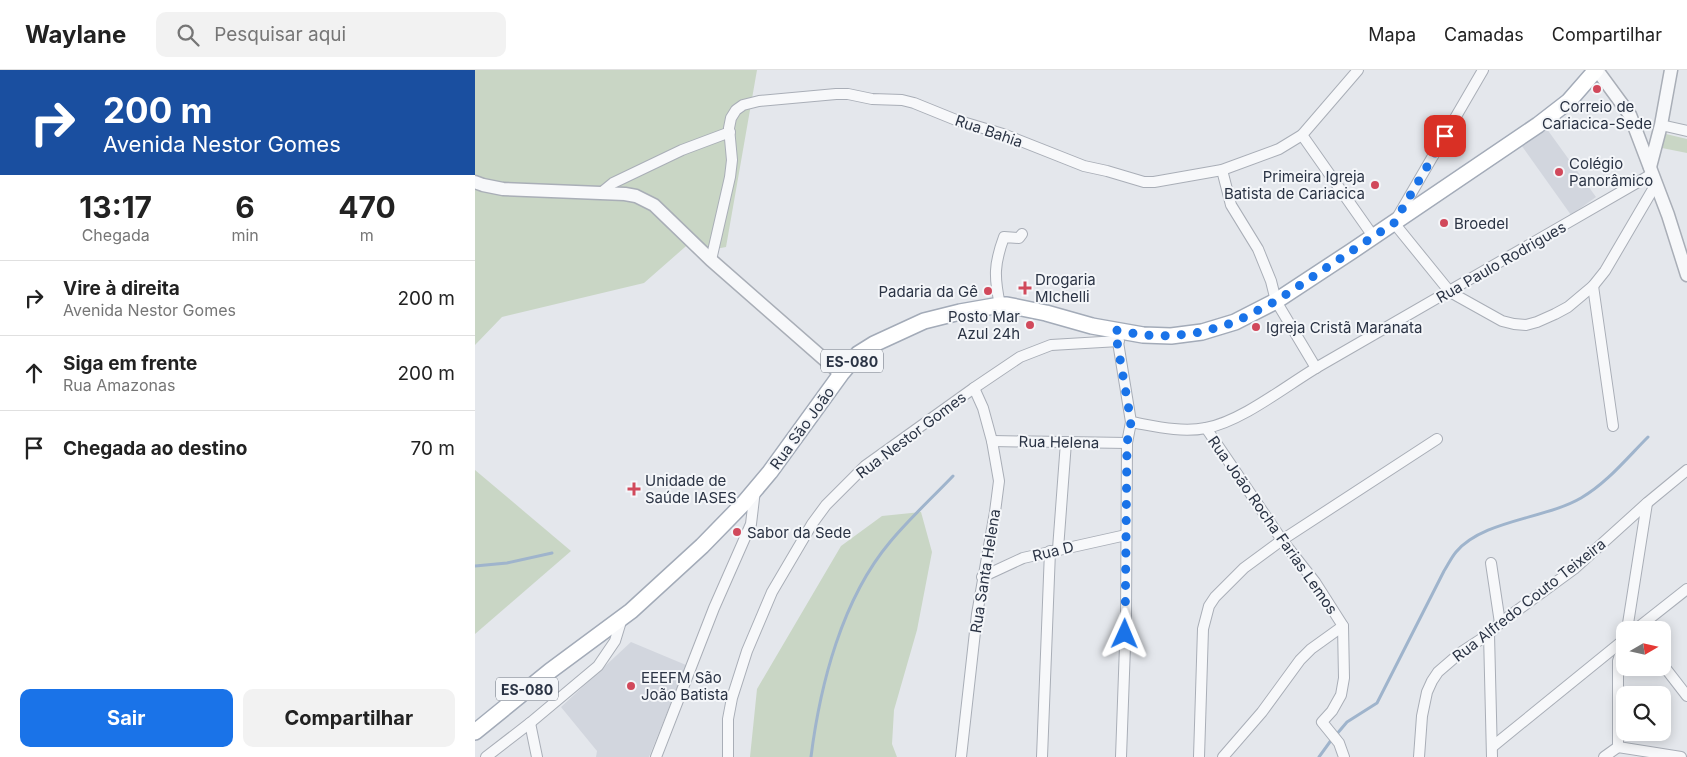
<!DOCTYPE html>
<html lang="pt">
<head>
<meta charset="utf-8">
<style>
	:root { --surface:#fff; --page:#f2f2f2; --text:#222; --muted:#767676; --line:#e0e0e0; --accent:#1a73e8 }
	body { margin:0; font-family:Inter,sans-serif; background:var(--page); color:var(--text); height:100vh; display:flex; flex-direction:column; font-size:19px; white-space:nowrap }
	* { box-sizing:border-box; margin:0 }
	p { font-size:16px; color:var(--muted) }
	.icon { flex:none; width:28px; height:28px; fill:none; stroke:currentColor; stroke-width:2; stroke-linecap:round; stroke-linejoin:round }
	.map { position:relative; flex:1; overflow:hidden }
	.details { display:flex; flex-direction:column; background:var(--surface); width:475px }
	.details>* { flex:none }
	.guide { background:#1a4fa0; color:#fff; overflow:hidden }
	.needle { width:32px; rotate:81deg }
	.tools { position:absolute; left:1141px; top:551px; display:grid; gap:10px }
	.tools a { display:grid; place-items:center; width:55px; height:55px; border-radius:10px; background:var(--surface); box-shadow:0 2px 12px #0003; font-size:25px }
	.pin { position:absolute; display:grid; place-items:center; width:42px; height:42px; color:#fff; margin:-21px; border-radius:10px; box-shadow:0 2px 8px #0006 }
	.me { position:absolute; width:55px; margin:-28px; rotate:1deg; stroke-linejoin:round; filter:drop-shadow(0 0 4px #0008) }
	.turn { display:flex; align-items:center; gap:18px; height:105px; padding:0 20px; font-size:22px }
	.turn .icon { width:65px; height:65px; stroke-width:2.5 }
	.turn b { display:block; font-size:35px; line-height:42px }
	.eta { display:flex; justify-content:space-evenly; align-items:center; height:85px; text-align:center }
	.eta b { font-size:30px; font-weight:700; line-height:35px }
	.cta { display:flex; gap:10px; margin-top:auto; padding:10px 20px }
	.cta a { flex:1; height:58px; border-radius:10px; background:var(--accent); color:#fff; font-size:20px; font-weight:700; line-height:58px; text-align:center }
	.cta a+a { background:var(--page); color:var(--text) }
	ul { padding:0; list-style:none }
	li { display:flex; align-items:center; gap:15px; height:75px; padding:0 20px; border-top:1px solid var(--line) }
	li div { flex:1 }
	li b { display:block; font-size:19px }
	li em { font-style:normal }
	header { display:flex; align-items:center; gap:30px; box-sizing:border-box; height:70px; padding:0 25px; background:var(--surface); border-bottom:1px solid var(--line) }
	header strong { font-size:24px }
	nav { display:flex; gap:28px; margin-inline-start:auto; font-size:18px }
	.search { width:350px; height:45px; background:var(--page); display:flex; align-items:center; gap:12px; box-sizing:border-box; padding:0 18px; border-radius:10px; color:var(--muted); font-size:19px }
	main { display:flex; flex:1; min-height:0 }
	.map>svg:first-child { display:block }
	.built { fill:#d2d6de }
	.green { fill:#c9d6c5 }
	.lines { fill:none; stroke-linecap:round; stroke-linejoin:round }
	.stream { stroke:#9fb4cc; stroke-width:3 }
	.minor-casing { stroke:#a9aeb7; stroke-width:12 }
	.tertiary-casing { stroke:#a9aeb7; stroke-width:15 }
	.primary-casing { stroke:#a3abb8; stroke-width:18 }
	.minor { stroke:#f7f8fa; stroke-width:10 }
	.tertiary { stroke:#f7f8fa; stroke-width:12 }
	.primary { stroke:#fff; stroke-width:15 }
	.route { stroke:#1a73e8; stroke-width:9; stroke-dasharray:0 16.2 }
	.poi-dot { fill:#d1495b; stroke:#f4f6f9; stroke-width:2 }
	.labels { text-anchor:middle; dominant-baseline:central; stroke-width:4; stroke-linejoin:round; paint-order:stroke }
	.shield { fill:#f4f6f9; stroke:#676e7b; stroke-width:1 }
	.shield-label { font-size:14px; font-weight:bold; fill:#2b3445 }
	.poi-label { font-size:15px; fill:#2b3445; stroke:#f4f6f9; text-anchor:start }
	.street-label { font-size:15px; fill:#2b3445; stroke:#f4f6f9 }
</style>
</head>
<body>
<header>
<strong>Waylane</strong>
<div class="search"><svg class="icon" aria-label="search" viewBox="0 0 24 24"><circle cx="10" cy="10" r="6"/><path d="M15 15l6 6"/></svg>Pesquisar aqui</div>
<nav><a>Mapa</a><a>Camadas</a><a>Compartilhar</a></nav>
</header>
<main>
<section class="details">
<div class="guide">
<div class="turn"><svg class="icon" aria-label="right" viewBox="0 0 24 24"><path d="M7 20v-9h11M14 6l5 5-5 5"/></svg><div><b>200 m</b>Avenida Nestor Gomes</div></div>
</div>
<div class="eta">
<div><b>13:17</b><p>Chegada</p></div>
<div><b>6</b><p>min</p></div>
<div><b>470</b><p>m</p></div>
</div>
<ul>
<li><svg class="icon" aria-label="right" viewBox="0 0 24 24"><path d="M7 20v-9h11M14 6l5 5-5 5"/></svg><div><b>Vire à direita</b><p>Avenida Nestor Gomes</p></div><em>200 m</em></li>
<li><svg class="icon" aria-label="ahead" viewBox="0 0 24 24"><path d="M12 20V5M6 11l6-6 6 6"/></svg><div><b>Siga em frente</b><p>Rua Amazonas</p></div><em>200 m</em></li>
<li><svg class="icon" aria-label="arrive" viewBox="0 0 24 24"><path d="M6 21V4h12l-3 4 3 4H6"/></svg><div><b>Chegada ao destino</b></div><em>70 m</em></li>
</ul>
<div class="cta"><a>Sair</a><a>Compartilhar</a></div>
</section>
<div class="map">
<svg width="1212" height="687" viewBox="0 0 1212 687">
	<rect width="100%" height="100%" fill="#e4e7ec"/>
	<g class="built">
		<polygon points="1069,55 1121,127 1096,145 1044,72"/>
		<polygon points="156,572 211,595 174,687 121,687 122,681 86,637"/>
	</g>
	<g class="green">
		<polygon points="0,0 282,0 251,177 229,181 218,170 169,213 27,247 0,275"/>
		<polygon points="1191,64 1212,69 1212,83 1187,78"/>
		<polygon points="0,400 96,481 0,564"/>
		<polygon points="446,442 457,482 442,560 419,640 417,674 422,687 275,687 282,619 366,476 407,446"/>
	</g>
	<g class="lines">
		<g class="stream">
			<polyline points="0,496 32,493 77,483"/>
			<path d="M 861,665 L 872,652 L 902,633 L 969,501 C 973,495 976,488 981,482 C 1008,450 1070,449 1106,428 C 1132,413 1152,388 1173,367"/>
			<path d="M 336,687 C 345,615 367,529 415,472 C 434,449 457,428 478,406"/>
			<polyline points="844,687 857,669"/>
		</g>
		<g class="minor-casing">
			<g id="minor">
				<polyline points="1008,0 919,153 975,222 1027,251 1039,254 1051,255 1062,252 1080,244 1093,237 1118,216 1130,201 1181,114"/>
				<polyline points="1186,55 1212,61"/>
				<polyline points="827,65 898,166"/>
				<polyline points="747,100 756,135 783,179 796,211 801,231 841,298"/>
				<polyline points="127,122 138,113 207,80 255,62"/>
				<polyline points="236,190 255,107 257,90 254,58 256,48 261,40 268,35 284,31 361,24 373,24 397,29 427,30 439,33 481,50 528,64 609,96 632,101 669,112 679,112 747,100 804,79 827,65 883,0"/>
				<polyline points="1118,216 1138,356"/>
				<path d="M 525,235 C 519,207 519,194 529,167 L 544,168 L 547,164"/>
				<polyline points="642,266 656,352 652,373 651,548 646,687"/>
				<path d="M 656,352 C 679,356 706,363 731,358 C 768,351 813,314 846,295 C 957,232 1067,168 1177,104"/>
				<polyline points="731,358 807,470 840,512 868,556 869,608 866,625 857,641 847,652 864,673 869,687"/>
				<polyline points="517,371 652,373"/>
				<polyline points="583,479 591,372"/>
				<polyline points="1016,493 1025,553"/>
				<polyline points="507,507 548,488 651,465"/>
				<polyline points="1152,560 1172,433"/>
				<polyline points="1160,560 1212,519"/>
				<polyline points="1014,564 1017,687"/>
				<polyline points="1188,595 1212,626"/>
				<polyline points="55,653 62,687"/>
				<polyline points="1017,677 1150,569"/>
				<polyline points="1143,677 1143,591 1150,570"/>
				<polyline points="1143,677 1206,687"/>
				<polyline points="11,687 55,653 123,596 140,571 147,548"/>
				<polyline points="181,687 239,538 276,454 280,420"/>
				<polyline points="253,687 253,649 257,628 272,581 297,522 337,454 351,435 390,396 499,318 545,287 576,275 644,271"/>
				<polyline points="486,687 502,544 520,442 524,411 517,371 508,338 499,318"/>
				<polyline points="567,687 575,481"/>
				<polyline points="724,687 728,559 734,536 740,527 769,498 807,470 962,369"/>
				<polyline points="748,687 787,642 825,590 836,579 868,556"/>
				<polyline points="944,687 947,646 952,622 957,611 963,602 985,583 1014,564 1025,553 1099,499 1172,433 1212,400"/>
				<polyline points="1129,687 1143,677"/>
			</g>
		</g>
		<g class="tertiary-casing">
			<g id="tertiary">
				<polyline points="1122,0 1155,45 1193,145 1212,205"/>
				<polyline points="1175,97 1186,55 1196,0"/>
				<polyline points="0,112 8,115 28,119 150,124 161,126 179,135 236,190 366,304"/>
			</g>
		</g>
		<g class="primary-casing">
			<polyline id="primary" points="0,662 75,601 156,541 227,476 268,434 295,402 366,304 383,284 399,274 449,251 485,242 525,235 532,235 571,243 617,256 668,265 696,266 727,262 760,252 801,231 877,181 1063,55 1094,31 1121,0"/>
		</g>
		<use href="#minor" class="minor"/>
		<use href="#tertiary" class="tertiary"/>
		<use href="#primary" class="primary"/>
	</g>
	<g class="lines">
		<polyline class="route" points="650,564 652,373 656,352 640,260 668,265 696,266 727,262 760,252 801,231 919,153 970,66"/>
	</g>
	<g class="poi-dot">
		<circle cx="1122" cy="19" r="5"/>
		<circle cx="1084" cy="102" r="5"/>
		<circle cx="900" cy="115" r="5"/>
		<circle cx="969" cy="153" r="5"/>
		<path d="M547.5 210.5h5v5h5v5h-5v5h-5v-5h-5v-5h5z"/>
		<circle cx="513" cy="221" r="5"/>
		<circle cx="555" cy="255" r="5"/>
		<circle cx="781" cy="257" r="5"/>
		<path d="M156.5 411.5h5v5h5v5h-5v5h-5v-5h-5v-5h5z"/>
		<circle cx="262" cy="462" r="5"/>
		<circle cx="156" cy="616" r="5"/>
	</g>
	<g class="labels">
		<g class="shield">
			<rect x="346" y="279.5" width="62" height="23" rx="4"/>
			<rect x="21" y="607.5" width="62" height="23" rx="4"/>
		</g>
		<g class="shield-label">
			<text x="377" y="291">ES-080</text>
			<text x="52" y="619">ES-080</text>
		</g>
		<g class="poi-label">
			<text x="1122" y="36" text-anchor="middle">Correio de<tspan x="1122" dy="17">Cariacica-Sede</tspan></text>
			<text x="1094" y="93">Colégio<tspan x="1094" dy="17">Panorâmico</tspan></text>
			<text x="890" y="106" text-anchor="end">Primeira Igreja<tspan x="890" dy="17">Batista de Cariacica</tspan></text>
			<text x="979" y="153">Broedel</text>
			<text x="560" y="209">Drogaria<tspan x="560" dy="17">MIchelli</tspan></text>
			<text x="503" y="221" text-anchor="end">Padaria da Gê</text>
			<text x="545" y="246" text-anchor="end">Posto Mar<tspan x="545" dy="17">Azul 24h</tspan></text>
			<text x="791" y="257">Igreja Cristã Maranata</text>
			<text x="170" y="410">Unidade de<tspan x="170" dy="17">Saúde IASES</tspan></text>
			<text x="272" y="462">Sabor da Sede</text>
			<text x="166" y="607">EEEFM São<tspan x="166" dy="17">João Batista</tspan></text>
		</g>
		<g class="street-label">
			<text transform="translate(514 61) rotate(19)">Rua Bahia</text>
			<text transform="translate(1026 192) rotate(-30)">Rua Paulo Rodrigues</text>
			<text transform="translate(327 358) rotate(-54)">Rua São João</text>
			<text transform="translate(436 365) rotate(-37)">Rua Nestor Gomes</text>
			<text transform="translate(584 372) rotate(1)">Rua Helena</text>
			<text transform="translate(798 455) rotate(55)">Rua João Rocha Farias Lemos</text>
			<text transform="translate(578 481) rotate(-14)">Rua D</text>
			<text transform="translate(510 501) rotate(-81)">Rua Santa Helena</text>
			<text transform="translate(1054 530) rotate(-38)">Rua Alfredo Couto Teixeira</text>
		</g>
	</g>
</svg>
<div class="tools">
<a><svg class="needle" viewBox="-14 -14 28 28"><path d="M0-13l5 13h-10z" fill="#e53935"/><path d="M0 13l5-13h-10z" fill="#767676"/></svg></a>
<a><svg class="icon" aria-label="search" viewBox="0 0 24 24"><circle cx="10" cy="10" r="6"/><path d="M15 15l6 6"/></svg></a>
</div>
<div class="pin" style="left:970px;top:66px;background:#d93025"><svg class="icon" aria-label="arrive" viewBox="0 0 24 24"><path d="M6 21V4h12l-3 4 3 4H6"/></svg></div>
<svg class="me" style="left:650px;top:564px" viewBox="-20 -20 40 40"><path d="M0-17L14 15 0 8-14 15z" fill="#1a73e8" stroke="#fff" stroke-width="4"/></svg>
</div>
</main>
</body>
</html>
